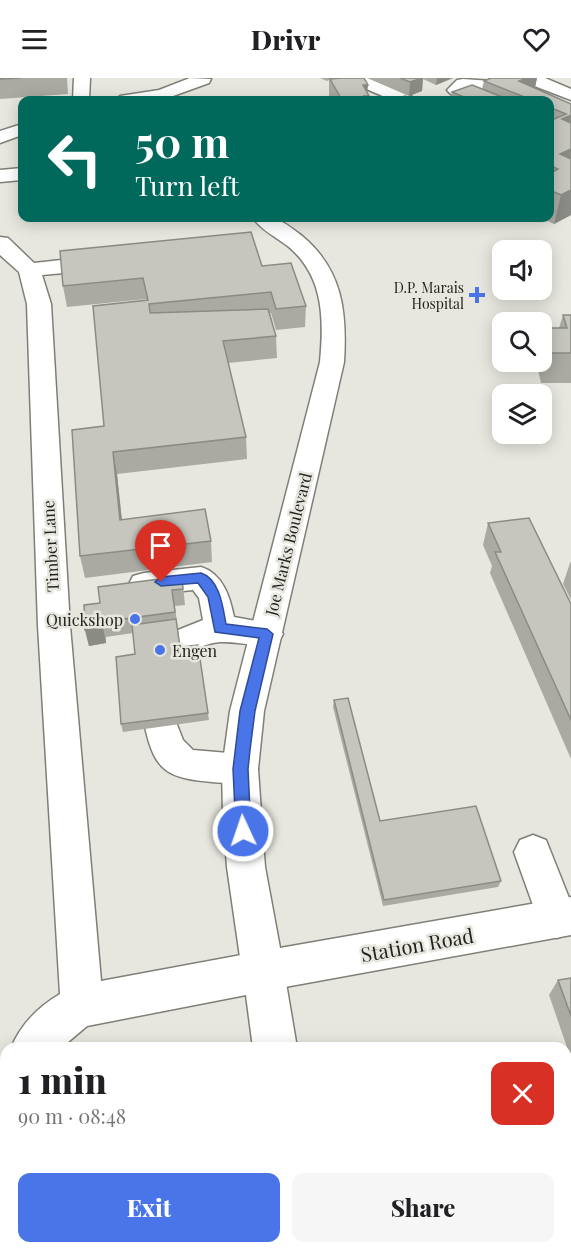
<!DOCTYPE html>
<html lang="en">
<head>
<meta charset="utf-8">
<style>
	:root { --surface:#fff; --page:#f6f6f6; --text:#202124; --muted:#757577; --accent:#4975e8 }
	body { margin:0; font-family:"Playfair Display",serif; background:var(--page); color:var(--text); height:100vh; display:flex; flex-direction:column; font-size:22px; white-space:nowrap }
	* { box-sizing:border-box; margin:0 }
	p { font-size:20px; color:var(--muted) }
	.icon { flex:none; width:33px; height:33px; fill:none; stroke:currentColor; stroke-width:2; stroke-linecap:round; stroke-linejoin:round }
	.map { position:relative; flex:1; overflow:hidden }
	.details { position:absolute; left:0px; top:964px; width:572px; height:212px; display:flex; flex-direction:column; background:var(--surface); border-radius:18px 18px 0 0; box-shadow:0 3px 15px #0003 }
	.details>* { flex:none }
	.hud { position:absolute; left:18px; top:18px; width:536px; height:126px; border-radius:12px; box-shadow:0 3px 15px #0003; background:#00695c; color:#fff; overflow:hidden }
	.tools { position:absolute; left:492px; top:162px; display:grid; gap:12px }
	.tools a { display:grid; place-items:center; width:60px; height:60px; border-radius:12px; background:var(--surface); box-shadow:0 3px 15px #0003; font-size:30px }
	.pin { position:absolute; display:grid; place-items:center; width:51px; height:51px; color:#fff; margin:-62px -26px; border-radius:50% 50% 50% 0; rotate:-45deg; box-shadow:0 0 6px #0007 }
	.pin .icon { rotate:45deg }
	.me { position:absolute; width:66px; margin:-33px; rotate:357deg; stroke-linejoin:round; filter:drop-shadow(0 0 4px #0008) }
	.turn { display:flex; align-items:center; gap:21px; height:126px; padding:0 18px; font-size:27px }
	.turn .icon { width:78px; height:78px; stroke-width:2.5 }
	.turn b { display:block; font-size:42px; line-height:51px }
	.round { display:grid; place-items:center; flex:none; width:63px; height:63px; border-radius:12px; background:var(--page) }
	.headline { display:flex; align-items:center; justify-content:space-between; height:102px; padding:0 18px }
	h1 { font-size:36px; font-weight:800; line-height:45px }
	.action { display:flex; gap:12px; margin-top:auto; padding:12px 18px }
	.action a { flex:1; height:69px; border-radius:12px; background:var(--accent); color:#fff; font-size:24px; font-weight:800; line-height:69px; text-align:center }
	.action a+a { background:var(--page); color:var(--text) }
	header { display:flex; justify-content:space-between; align-items:center; height:78px; padding:0 18px; background:var(--surface); font-size:27px; font-weight:800 }
	.map>svg:first-child { display:block }
	.lines { fill:none; stroke-linecap:round; stroke-linejoin:round }
	.minor-casing { stroke:#7f7f77; stroke-width:3 }
	.major-casing { stroke:#7f7f77; stroke-width:3 }
	.minor { fill:#fff; fill-rule:evenodd }
	.major { fill:#fff; fill-rule:evenodd }
	.wall { fill:#aaaaa3 }
	.shaded-wall { fill:#8b8b85 }
	.building { fill:#c6c6be; stroke:#8b8b85; stroke-width:1.5 }
	.route { fill:#4975e8; stroke:#2f4c97; stroke-width:1.5 }
	.poi-dot { fill:#4975e8; stroke:#e8e7df; stroke-width:2 }
	.labels { text-anchor:middle; dominant-baseline:central; stroke-width:5; stroke-linejoin:round; paint-order:stroke }
	.far-poi-label { font-size:14px; fill:#22221f; stroke:#e8e7df; text-anchor:end }
	.street-label { font-size:16px; fill:#22221f; stroke:#e8e7df }
	.poi-label { font-size:16px; fill:#22221f; stroke:#e8e7df; text-anchor:end }
	.near-street-label { font-size:20px; fill:#22221f; stroke:#e8e7df }
</style>
</head>
<body>
<header><svg class="icon" aria-label="menu" viewBox="0 0 24 24"><path d="M4 6h16M4 12h16M4 18h16"/></svg>Drivr<svg class="icon" aria-label="heart" viewBox="0 0 24 24"><path d="M12 20l-8-8c-3-5 5-10 8-4 3-6 11-1 8 4z"/></svg></header>
<div class="map">
<svg width="571" height="1175" viewBox="0 0 571 1175">
	<rect width="100%" height="100%" fill="#e8e7df"/>
	<g class="lines">
		<g class="minor-casing">
			<g id="minor">
				<polygon points="74,0 90,0 89,22 73,22"/>
				<polygon points="190,0 211,1 209,5 162,22 117,22 120,18 159,12"/>
				<polygon points="348,0 370,0 411,18 414,22 392,22 350,4"/>
				<polygon points="522,0 545,0 571,11 571,22 524,4"/>
				<path d="M 463,1 L 492,3 L 502,14 C 490,29 458,26 447,12 L 457,2 ZM 466,12 L 481,12 L 483,13 L 474,15 Z"/>
				<polygon points="22,46 22,57 0,65 0,53"/>
				<path d="M 0,159 L 8,160 L 34,185 L 107,177 L 115,179 L 118,184 L 115,189 L 107,191 L 42,197 L 51,226 L 70,548 L 101,903 L 263,873 L 278,879 L 284,893 L 297,970 L 253,970 L 246,917 L 87,948 L 61,970 L 11,970 C 21,946 38,929 60,916 L 38,548 L 27,226 L 19,194 L 0,177 Z"/>
				<path d="M 201,489 C 223,496 230,519 234,539 L 278,547 L 283,556 L 278,565 C 260,571 240,563 220,564 C 205,565 193,573 179,578 L 168,574 L 163,565 L 168,556 L 203,542 L 199,520 L 193,512 L 144,517 L 133,514 L 129,506 L 133,498 L 144,495 Z"/>
				<path d="M 162,635 L 174,639 L 183,662 L 193,672 L 240,676 L 253,680 L 258,691 L 253,702 C 238,707 227,705 212,704 C 168,700 155,694 145,649 L 150,639 Z"/>
				<polygon points="533,757 546,762 571,825 571,855 557,860 543,855 514,774 520,762"/>
				<polygon points="6,994 6,1046 0,1049 0,996"/>
				<rect x="60" y="1170" width="50" height="5"/>
				<polygon points="190,1170 240,1170 241,1175 191,1175"/>
				<polygon points="284,1170 334,1170 335,1175 285,1175"/>
			</g>
		</g>
		<g class="major-casing">
			<g id="major">
				<polygon points="22,90 22,102 0,104 0,92"/>
				<path d="M 253,140 C 276,137 284,144 302,158 C 343,192 347,235 344,284 L 264,633 L 258,691 L 261,735 L 265,789 L 280,870 L 571,819 L 571,857 L 263,913 L 248,907 L 242,893 L 227,789 L 223,735 L 222,691 L 230,633 L 320,284 C 324,241 324,199 289,169 C 278,160 261,152 253,140 Z"/>
			</g>
		</g>
		<use href="#minor" class="minor"/>
		<use href="#major" class="major"/>
	</g>
	<g class="wall">
		<polygon points="0,0 67,0 68,16 0,21"/>
		<polygon points="320,0 336,0 367,14 369,18 369,22 330,22 329,20 329,2 327,3"/>
		<polygon points="367,0 453,0 436,7 423,1 422,13 409,18"/>
		<polygon points="537,0 535,10 571,26 571,137 554,146 541,140 549,140 549,22 451,22 452,14 482,11 484,3"/>
		<polygon points="262,188 306,228 305,249 276,252 271,235 270,235 276,258 277,280 228,285 246,359 247,381 117,396 122,442 211,463 212,484 85,500 80,478 104,348 146,222 146,221 67,229 63,208"/>
		<polygon points="563,237 571,237 571,305 541,305 536,284 542,284 542,255 543,250 559,250"/>
		<polygon points="488,445 571,526 571,681 490,495 492,488 483,467"/>
		<polygon points="571,484 571,522 563,506 570,485"/>
		<polygon points="182,498 185,527 175,528 180,569 198,567 209,642 123,654 121,646 135,576 133,555 106,559 106,565 89,568 85,552 100,525"/>
		<polygon points="334,622 380,743 501,803 498,809 383,828 333,629"/>
		<polygon points="571,900 571,981 549,917 558,902"/>
		<polygon points="566,1012 571,1017 571,1065 566,1066"/>
	</g>
	<g class="shaded-wall">
		<polygon points="423,0 422,13 409,18 410,4"/>
		<polygon points="437,0 453,0 436,7"/>
		<polygon points="527,0 537,0 532,22 519,3"/>
		<polygon points="363,7 368,7 367,18"/>
		<polygon points="571,37 571,62 562,41"/>
		<polygon points="571,71 571,96 560,76"/>
		<polygon points="571,112 571,137 554,146 561,117"/>
		<polygon points="113,374 117,396 124,464 120,442"/>
		<polygon points="102,544 106,565 89,568 85,552"/>
		<rect x="57" y="1170" width="4" height="5"/>
	</g>
	<g class="building">
		<polygon points="0,0 21,0 0,1"/>
		<polygon points="341,0 364,0 368,7 363,7 369,18 364,18 366,22 342,22 330,1"/>
		<polygon points="400,0 422,0 410,4"/>
		<polygon points="491,0 527,0 519,3 571,26 571,37 562,41 571,45 571,71 560,76 571,81 571,112 561,117 549,112 549,96 558,91 549,87 549,43 566,36 549,29 549,22 532,22 484,3"/>
		<polygon points="472,7 510,22 471,22 452,14"/>
		<polygon points="405,18 416,22 392,22"/>
		<polygon points="251,154 262,188 291,185 306,228 276,231 271,214 149,226 150,235 268,231 276,258 223,263 246,359 113,374 120,442 205,431 211,463 80,478 72,352 104,348 93,228 148,222 143,200 63,208 60,173"/>
		<polygon points="563,237 571,237 571,275 548,275 543,250 567,250"/>
		<polygon points="529,440 571,526 571,642 495,474 501,474 488,445"/>
		<polygon points="182,498 183,511 172,512 175,534 102,544 102,550 85,552 84,527 100,525 98,509"/>
		<polygon points="176,541 180,569 198,567 208,635 121,646 116,579 135,576 132,547"/>
		<polygon points="348,620 380,743 476,728 501,803 384,822 334,622"/>
		<polygon points="571,900 571,938 558,902"/>
		<polygon points="569,1011 571,1017 571,1062 566,1063 566,1012"/>
		<polygon points="6,1108 6,1170 57,1170 57,1175 0,1175 0,1109"/>
	</g>
	<path class="route" d="M 201,495 C 220,501 223,530 226,546 L 267,551 L 273,556 L 255,633 L 250,672 L 248,691 L 251,753 L 249,758 L 243,760 L 238,758 L 236,753 L 233,691 L 240,633 L 259,560 L 215,554 L 208,519 L 198,505 L 161,508 L 155,504 L 161,499 Z"/>
	<g class="poi-dot">
		<path d="M474 208h6v6h6v6h-6v6h-6v-6h-6v-6h6z"/>
		<circle cx="135" cy="541" r="6"/>
		<circle cx="160" cy="572" r="6"/>
	</g>
	<g class="labels">
		<g class="far-poi-label">
			<text x="464" y="209">D.P. Marais<tspan x="464" dy="16">Hospital</tspan></text>
		</g>
		<g class="street-label">
			<text transform="translate(288 466) rotate(-76)">Joe Marks Boulevard</text>
			<text transform="translate(50 468) rotate(-93)">Timber Lane</text>
		</g>
		<g class="poi-label">
			<text x="123" y="541">Quickshop</text>
			<text x="172" y="572" text-anchor="start">Engen</text>
		</g>
		<g class="near-street-label">
			<text transform="translate(417 866) rotate(-10)">Station Road</text>
		</g>
	</g>
</svg>
<div class="tools">
<a><svg class="icon" aria-label="sound" viewBox="0 0 24 24"><path d="M4 9h4l5-4v14l-5-4H4zM17 9q2 3 0 6"/></svg></a>
<a><svg class="icon" aria-label="search" viewBox="0 0 24 24"><circle cx="10" cy="10" r="6"/><path d="M15 15l6 6"/></svg></a>
<a><svg class="icon" aria-label="layers" viewBox="0 0 24 24"><path d="M12 4l9 5-9 5-9-5zM3 14l9 5 9-5"/></svg></a>
</div>
<div class="pin" style="left:161px;top:504px;background:#d93025"><svg class="icon" aria-label="arrive" viewBox="0 0 24 24"><path d="M6 21V4h12l-3 4 3 4H6"/></svg></div>
<svg class="me" style="left:243px;top:753px" viewBox="-20 -20 40 40"><circle r="17" fill="#4975e8" stroke="#fff" stroke-width="3"/><path d="M0-11L8 9 0 5-8 9z" fill="#fff"/></svg>
<div class="hud">
<div class="turn"><svg class="icon" aria-label="left" viewBox="0 0 24 24"><path d="M17 20v-9H6M10 6l-5 5 5 5"/></svg><div><b>50 m</b>Turn left</div></div>
</div>
<section class="details">
<div class="headline"><div><h1>1 min</h1><p>90 m · 08:48</p></div><a class="round" style="background:#d93025;color:#fff"><svg class="icon" aria-label="close" viewBox="0 0 24 24"><path d="M6 6l12 12M18 6L6 18"/></svg></a></div>
<div class="action"><a>Exit</a><a>Share</a></div>
</section>
</div>
</body>
</html>
